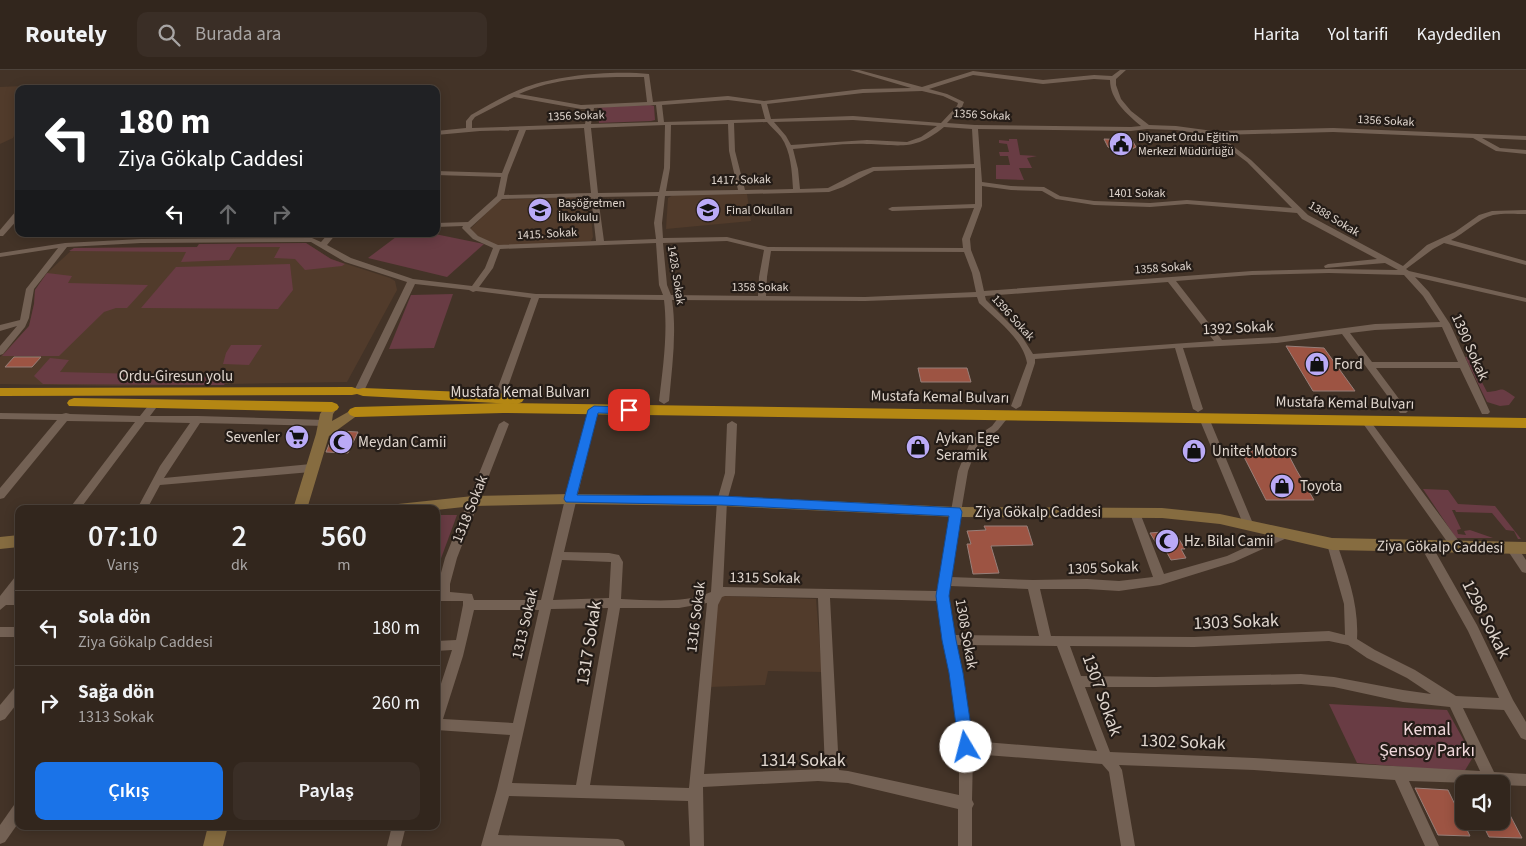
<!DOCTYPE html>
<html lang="tr">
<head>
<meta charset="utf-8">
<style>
	:root { --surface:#32261d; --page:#3a2e26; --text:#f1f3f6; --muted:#a8a5a4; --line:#4d433b; --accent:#1a73e8 }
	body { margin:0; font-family:"Source Sans 3",sans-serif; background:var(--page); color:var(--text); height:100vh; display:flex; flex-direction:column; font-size:19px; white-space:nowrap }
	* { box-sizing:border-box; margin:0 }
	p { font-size:16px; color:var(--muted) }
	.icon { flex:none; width:28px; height:28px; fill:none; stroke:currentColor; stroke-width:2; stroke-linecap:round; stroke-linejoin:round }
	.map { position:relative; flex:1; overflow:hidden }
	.details { position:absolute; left:15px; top:435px; width:425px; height:325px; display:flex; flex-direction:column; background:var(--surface); border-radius:10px; box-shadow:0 2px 12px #0003,0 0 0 1px var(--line) }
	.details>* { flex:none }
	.banner { position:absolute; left:15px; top:15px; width:425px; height:152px; border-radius:10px; box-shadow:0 2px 12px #0003,0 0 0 1px var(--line); background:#202124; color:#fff; overflow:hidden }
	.controls { position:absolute; left:1455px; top:705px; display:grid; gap:10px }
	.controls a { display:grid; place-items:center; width:55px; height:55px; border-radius:10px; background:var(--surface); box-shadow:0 2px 12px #0003,0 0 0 1px var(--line); font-size:25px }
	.pin { position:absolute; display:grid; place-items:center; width:42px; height:42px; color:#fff; margin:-21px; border-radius:10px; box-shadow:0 2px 8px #0006 }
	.me { position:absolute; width:55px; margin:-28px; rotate:352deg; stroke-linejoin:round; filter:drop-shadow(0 0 4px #0008) }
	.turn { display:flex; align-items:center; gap:18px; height:105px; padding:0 20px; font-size:22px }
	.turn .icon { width:65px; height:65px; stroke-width:2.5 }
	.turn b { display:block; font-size:35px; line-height:42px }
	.lanes { display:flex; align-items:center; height:48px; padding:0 20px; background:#0003; justify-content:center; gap:25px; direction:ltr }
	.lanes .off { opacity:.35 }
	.eta { display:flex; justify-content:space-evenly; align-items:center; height:85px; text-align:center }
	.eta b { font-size:30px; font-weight:600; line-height:35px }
	.cta { display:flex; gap:10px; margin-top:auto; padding:10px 20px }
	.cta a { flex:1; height:58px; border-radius:10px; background:var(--accent); color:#fff; font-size:20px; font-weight:600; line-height:58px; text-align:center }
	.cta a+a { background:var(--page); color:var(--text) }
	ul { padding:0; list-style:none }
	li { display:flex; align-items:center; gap:15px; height:75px; padding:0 20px; border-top:1px solid var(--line) }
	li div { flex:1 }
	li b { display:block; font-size:19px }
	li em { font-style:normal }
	header { display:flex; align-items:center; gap:30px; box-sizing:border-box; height:70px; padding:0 25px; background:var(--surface); border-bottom:1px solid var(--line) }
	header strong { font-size:24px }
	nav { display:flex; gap:28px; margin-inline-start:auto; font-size:18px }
	.search { width:350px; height:45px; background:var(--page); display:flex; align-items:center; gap:12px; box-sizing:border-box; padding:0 18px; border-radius:10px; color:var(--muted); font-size:19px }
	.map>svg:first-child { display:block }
	.built { fill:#513b2b }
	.green { fill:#693c44 }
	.building { fill:#9d5443; stroke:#977f79 }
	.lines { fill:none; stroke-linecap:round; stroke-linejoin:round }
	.street { fill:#736154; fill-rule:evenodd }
	.secondary { fill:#866c40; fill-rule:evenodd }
	.highway { fill:#b48713; fill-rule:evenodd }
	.route { fill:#1a73e8; stroke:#114b97 }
	.labels { text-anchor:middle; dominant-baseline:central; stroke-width:4.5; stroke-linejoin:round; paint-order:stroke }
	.far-street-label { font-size:12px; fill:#e0d6ce; stroke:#241c17 }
	.far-poi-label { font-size:12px; fill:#e0d6ce; stroke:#241c17; text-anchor:start }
	.street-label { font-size:15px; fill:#e0d6ce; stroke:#241c17 }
	.poi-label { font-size:15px; fill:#e0d6ce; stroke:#241c17; text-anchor:start }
	.near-street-label { font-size:18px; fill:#e0d6ce; stroke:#241c17 }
	.near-park-label { font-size:18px; fill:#f0d8db; stroke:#241c17 }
</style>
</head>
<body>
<header>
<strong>Routely</strong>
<div class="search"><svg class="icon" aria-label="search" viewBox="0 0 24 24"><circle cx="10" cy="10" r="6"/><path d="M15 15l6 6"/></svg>Burada ara</div>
<nav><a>Harita</a><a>Yol tarifi</a><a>Kaydedilen</a></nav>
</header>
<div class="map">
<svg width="1526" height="776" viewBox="0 0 1526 776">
	<rect width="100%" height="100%" fill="#433327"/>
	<g class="built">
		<polygon points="44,15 41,19 19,19 19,54 13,68 0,74 0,17"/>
		<polygon points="747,124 751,151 666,159 668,128 673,125"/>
		<polygon points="589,126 593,167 591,171 498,176 479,167 470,159 500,130"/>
		<polygon points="306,173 331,189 390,208 395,211 397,220 347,312 116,316 0,314 0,287 29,256 34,234 35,220 46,204 74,178 197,177 199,174"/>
		<polygon points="722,526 816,529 822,602 768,601 765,615 710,617 717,537"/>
	</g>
	<g class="green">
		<polygon points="650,35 654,36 655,50 651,51 599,53 598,37"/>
		<polygon points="1009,69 1017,69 1020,85 1037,86 1027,88 1032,98 1019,98 1024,110 996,109 996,95 1010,95 1008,86 1000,86 999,82 1009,82 1007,74 999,73 999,70 1009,71"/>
		<polygon points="400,164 435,164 484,174 447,207 368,188"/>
		<polygon points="306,173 331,189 345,194 342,196 305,200 295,189 274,188 280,177 237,177 229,190 181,192 186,182 69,181 74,178 197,177 199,174"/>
		<polygon points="290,194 293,220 278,239 141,238 176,197"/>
		<polygon points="47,203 72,206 68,213 148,215 127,238 116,238 104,242 59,286 2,286 29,256 34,234 35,220"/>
		<polygon points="453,224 434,278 389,279 411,225"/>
		<polygon points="231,275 262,275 249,295 223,294 226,283"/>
		<path d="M 1465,287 L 1469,287 L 1487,322 C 1506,321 1497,315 1515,327 L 1509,335 L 1500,336 L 1487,332 Z"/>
		<polygon points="50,288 69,290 60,302 181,305 180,307 211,307 212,305 229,308 224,315 210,315 43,314 34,306"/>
		<polygon points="1423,419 1448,420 1458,434 1495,436 1521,469 1518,469 1514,461 1506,460 1492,443 1456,442 1455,440 1452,440 1461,459 1457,460 1458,464 1466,465 1464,461 1470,460 1493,468 1456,468"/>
		<polygon points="436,445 457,445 436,502"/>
		<polygon points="1329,634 1447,640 1473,687 1464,702 1357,693"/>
	</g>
	<g class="building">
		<polygon points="1104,69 1132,70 1136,77 1132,79 1114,79 1108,77"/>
		<polygon points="1286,276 1324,278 1355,321 1313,321"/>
		<polygon points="14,287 41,287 32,297 5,297"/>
		<polygon points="918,298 967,298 971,312 921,312"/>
		<polygon points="338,361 358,362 348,383 326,382 333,365"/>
		<polygon points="1286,380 1297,401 1314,430 1266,430 1241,381"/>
		<polygon points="984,456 1027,456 1033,475 991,476 999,503 973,504 967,474 971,474 967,461 986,460"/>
		<polygon points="1174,461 1185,479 1181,479 1186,488 1171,490 1166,481 1161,481 1150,463"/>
		<polygon points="1415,718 1448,720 1470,766 1438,765"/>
		<polygon points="1501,728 1522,768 1489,767 1481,751 1501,751"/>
	</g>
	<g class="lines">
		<g class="street">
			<path d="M 850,0 L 859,0 L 922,17 L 973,1 L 1043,10 L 1094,5 L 1112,6 L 1120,0 L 1126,0 L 1116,9 L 1116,15 L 1121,29 L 1131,41 L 1149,55 L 1176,56 L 1213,61 L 1333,58 L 1526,66 L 1526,70 L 1482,68 L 1500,78 L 1526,80 L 1526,84 L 1496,81 L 1473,68 L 1333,62 L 1219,65 L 1251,90 L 1308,145 L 1403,196 L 1427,175 L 1455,162 L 1479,145 L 1492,141 L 1526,140 L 1526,144 C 1516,144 1503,143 1493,145 C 1479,148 1464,164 1451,170 L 1526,191 L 1526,195 L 1444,173 L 1433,179 L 1406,199 L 1409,201 L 1526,228 L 1526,232 L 1415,207 L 1429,222 L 1450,254 L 1490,342 L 1488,344 L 1482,344 L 1460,298 L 1376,298 L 1408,341 L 1406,343 L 1400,343 L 1342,264 L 1277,273 L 1183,278 L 1203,339 L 1198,342 L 1193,339 L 1175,278 L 1035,289 L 1035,293 L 1021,336 L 1016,339 L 1011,336 L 1027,293 C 1023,269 996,249 979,233 L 977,227 L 865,231 L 672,230 C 677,263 672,297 669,331 L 664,334 L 659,331 C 663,297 668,263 664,230 L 539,228 L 504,328 L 499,331 L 494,328 L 531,228 L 476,221 L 473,222 L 469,220 L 415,214 L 364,321 L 359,324 L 354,321 L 407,212 L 345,192 L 311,172 L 141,173 L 67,177 L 34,219 L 29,248 L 25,257 L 3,284 L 0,285 L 0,276 L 17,256 L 0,261 L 0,255 L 20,250 L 26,219 L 58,178 L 0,187 L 0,183 L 65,173 L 141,169 L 312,168 L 321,172 L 328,164 L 336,164 L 327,175 L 351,188 L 413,209 L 472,216 L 485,198 L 493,178 L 473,169 L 462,158 L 463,156 L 436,157 L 436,153 L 468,152 L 497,126 L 501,107 L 436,105 L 436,101 L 502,103 L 519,60 L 480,61 L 436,65 L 436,61 L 466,58 L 466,51 L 471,45 C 489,35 507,24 526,17 C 558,5 615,0 649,4 L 653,32 L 728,26 L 764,31 L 863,19 L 911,18 ZM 973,5 L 1043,14 L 1094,9 L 1110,10 C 1110,30 1127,44 1141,56 L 1131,57 L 975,55 L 947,53 L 962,37 L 964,32 L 947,24 L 929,19 ZM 644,7 L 647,32 L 581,35 L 519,24 C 558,6 602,7 644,7 ZM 922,21 L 943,26 L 958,33 L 957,36 L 941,53 L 853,46 L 771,49 L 767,34 L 863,23 ZM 514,27 L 581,39 L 588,39 L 585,54 L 472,58 L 472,51 L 475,47 ZM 728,30 L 761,34 L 765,49 L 664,52 L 662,35 ZM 656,35 L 658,52 L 591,54 L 594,38 ZM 853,50 L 937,56 L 921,67 L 907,72 L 867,70 L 791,75 L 786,66 L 774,52 ZM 767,52 C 771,57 777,62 781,67 C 791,81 792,102 793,119 L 745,120 L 735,81 L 734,53 ZM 728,54 L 729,81 L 738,120 L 666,121 L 670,98 L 671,55 ZM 665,55 L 664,98 L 659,122 L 598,123 L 591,58 ZM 944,57 L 972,59 L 974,94 L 873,97 L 859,102 L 828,118 L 800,119 L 798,99 L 793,79 C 817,77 843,73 867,74 C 901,75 915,81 944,57 ZM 584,58 L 591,123 L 504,125 L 508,105 L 526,60 ZM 978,59 L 1131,61 L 1147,59 L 1176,60 L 1211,65 L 1247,92 L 1292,138 L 1187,130 L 1150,133 L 1094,131 L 1060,126 L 1044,117 L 1011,116 L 982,112 ZM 975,98 L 975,134 L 892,137 L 888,139 L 892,141 L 974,138 L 962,169 L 963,178 L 768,177 L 727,167 L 663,168 L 662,153 L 665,126 L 829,122 L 843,117 L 874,101 ZM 982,116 L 1011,120 L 1042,121 L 1056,129 L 1094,135 L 1150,137 L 1187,134 L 1297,143 L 1302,149 L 1377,189 L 1328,194 L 1324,196 L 1325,198 L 1385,193 L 1398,200 L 1329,199 L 1252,201 L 984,221 L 980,203 L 971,180 L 970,169 L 982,136 ZM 658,126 L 654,153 L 656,169 L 604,171 L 598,127 ZM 591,127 L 596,171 L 498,175 L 478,166 L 470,158 L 502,129 ZM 727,171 L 764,180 L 759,207 L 758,226 L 671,225 L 667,215 L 663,173 ZM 656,173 L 659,215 L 663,225 L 536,224 L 479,217 L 493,198 L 500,179 ZM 771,181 L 964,182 L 972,203 L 976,222 L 865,227 L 766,226 L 767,207 ZM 1329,203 L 1404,205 L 1423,226 L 1440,252 L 1375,254 L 1277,267 L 1222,270 L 1176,211 L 1252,205 ZM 1168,212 L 1214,271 L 1033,284 L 1021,265 L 986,230 L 985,226 ZM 1442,257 L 1458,292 L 1372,292 L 1350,263 L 1375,260 Z"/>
			<polygon points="16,141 19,141 19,148 3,166 0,166 0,160"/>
			<polygon points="154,331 159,334 150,346 198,346 325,350 330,353 325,356 200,353 164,408 311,394 316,398 311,402 160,415 147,439 137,439 160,396 190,353 145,352 80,439 69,439 135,352 67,351 4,428 0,429 0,418 57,350 0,349 0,343 62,344 66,343 70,344 140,346 151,332"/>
			<path d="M 593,337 L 598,340 L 564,482 L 609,483 L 619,485 L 623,492 L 621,529 C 650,530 684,534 711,522 L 717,431 L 725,403 L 727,354 L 732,351 L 737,354 L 735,403 L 727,431 L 723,517 L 937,521 L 958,401 L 971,370 L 992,356 L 1002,343 L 1005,342 L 1010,345 L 998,360 L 978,374 L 968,401 L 950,507 L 1033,510 L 1087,509 L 1119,511 L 1153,507 L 1130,443 L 1131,440 L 1139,440 L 1140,443 L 1164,504 L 1227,486 L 1281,461 L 1289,461 L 1290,464 L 1289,467 L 1234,492 L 1160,515 L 1119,521 L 1087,519 L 1040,519 L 1051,566 L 1194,567 L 1329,561 L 1345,565 L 1344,534 L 1327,474 L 1328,471 L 1336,471 L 1337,474 C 1348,505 1359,536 1357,569 L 1375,580 L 1415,600 L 1456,626 L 1499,628 L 1468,561 L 1421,477 L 1423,474 L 1431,474 L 1477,555 L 1513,630 L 1526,652 L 1526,670 L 1521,668 L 1504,640 L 1463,638 L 1494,702 L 1526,704 L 1526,716 L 1501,715 L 1501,714 L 1409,711 L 1439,776 L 1425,776 L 1395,710 L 1254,700 L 1119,695 L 1122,700 L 1135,776 L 1121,776 L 1109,702 L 1102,694 L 973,684 L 972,730 L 974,734 L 972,738 L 972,776 L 958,776 L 958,739 L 848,713 L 818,711 L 703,717 L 704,776 L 690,776 L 688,731 L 509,726 L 498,765 L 618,769 L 623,771 L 625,776 L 481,776 L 497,719 L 510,665 L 436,660 L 436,629 L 452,580 L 436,581 L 436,571 L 456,570 L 463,535 L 463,531 L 436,531 L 436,521 L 439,521 L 438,514 L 445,488 L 499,354 L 504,351 L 509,354 L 457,488 L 450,514 L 450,522 L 472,524 L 474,530 L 541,530 L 565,429 L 588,340 ZM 562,490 L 611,492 L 609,528 L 553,530 ZM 949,516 L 1028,519 L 1039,566 L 954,565 L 948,526 ZM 725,526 L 818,528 L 825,699 L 704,704 L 718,535 L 722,527 ZM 830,528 L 937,531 L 950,603 L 959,677 L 959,725 L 848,701 L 839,700 ZM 707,533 L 689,718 L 590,715 L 620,538 L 679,538 ZM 608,538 L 576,715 L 512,713 L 551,539 ZM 474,540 L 539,540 L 513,653 L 443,649 L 463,586 ZM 1329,571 L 1348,575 L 1367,588 L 1407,608 L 1431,624 L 1403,620 L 1334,607 L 1301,604 L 1156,607 L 1081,606 L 1070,576 L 1194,577 ZM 956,575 L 1057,576 L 1097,681 L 972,671 L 962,603 ZM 1301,614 L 1334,617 L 1403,632 L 1450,637 L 1480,701 L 1254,688 L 1110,682 L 1085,617 L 1156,617 Z"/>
			<polygon points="1204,345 1209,348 1254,456 1253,459 1245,459 1244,456 1199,348"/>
			<polygon points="1365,347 1368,348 1461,474 1463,477 1461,480 1453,480 1362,352 1360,350 1362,348"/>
			<polygon points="1512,474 1516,475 1526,490 1526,503 1522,502 1506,478 1508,475"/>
			<polygon points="19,506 19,519 14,526 19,525 19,535 6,535 0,540 0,526 15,507"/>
			<rect x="0" y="557" width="19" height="10"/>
			<polygon points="19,616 19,631 5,649 0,651 0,635 15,617"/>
			<polygon points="19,733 19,752 5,772 0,774 0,755 14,735"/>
			<polygon points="392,756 406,756 401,776 387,776"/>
		</g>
		<g class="secondary">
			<polygon points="332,333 338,337 333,344 332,351 355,338 362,342 329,366 307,439 293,439 316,364 320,344 327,334"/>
			<polygon points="570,424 722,426 956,437 1162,438 1220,444 1332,468 1526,472 1526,484 1332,480 1220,454 1162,448 956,447 722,436 570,434 473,436 436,440 391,439 393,435 398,434 473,426"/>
			<polygon points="19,465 19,477 0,479 0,467"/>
			<polygon points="208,756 228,756 223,776 203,776"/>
		</g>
		<g class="highway">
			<polygon points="352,317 358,319 363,318 517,324 522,326 524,329 522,332 517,334 363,326 357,324 352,325 0,326 0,318"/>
			<polygon points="74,328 332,332 337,334 339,337 337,340 332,342 69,336 67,333 69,330"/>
			<polygon points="503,333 1526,348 1526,358 503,343 355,347 350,345 348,342 350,339 355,337"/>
		</g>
	</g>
	<polygon class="route" points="594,336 629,337 635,340 629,344 598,343 577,425 722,426 960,438 962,442 949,526 956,570 963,603 974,677 972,682 966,684 961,682 959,677 949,603 942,570 936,526 949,446 722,435 566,432 564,429 588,340"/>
	<defs>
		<g id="civic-disc" transform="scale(1.25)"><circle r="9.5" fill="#baaaf6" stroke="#241c17"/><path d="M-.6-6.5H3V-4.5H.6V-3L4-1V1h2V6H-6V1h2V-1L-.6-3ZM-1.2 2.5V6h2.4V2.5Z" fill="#111"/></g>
		<g id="school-disc" transform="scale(1.25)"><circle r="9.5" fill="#baaaf6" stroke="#241c17"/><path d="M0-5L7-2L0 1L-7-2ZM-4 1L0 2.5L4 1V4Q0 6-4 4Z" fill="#111"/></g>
		<g id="shop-disc" transform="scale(1.25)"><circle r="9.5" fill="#baaaf6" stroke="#241c17"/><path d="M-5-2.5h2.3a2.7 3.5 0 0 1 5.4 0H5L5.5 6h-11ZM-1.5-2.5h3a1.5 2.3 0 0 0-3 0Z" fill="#111"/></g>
		<g id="supermarket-disc" transform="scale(1.25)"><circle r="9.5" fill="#baaaf6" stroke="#241c17"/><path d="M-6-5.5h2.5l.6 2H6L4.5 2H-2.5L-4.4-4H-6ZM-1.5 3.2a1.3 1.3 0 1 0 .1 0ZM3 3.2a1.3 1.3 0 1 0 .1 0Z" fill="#111"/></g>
		<g id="mosque-disc" transform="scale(1.25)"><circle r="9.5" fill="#baaaf6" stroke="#241c17"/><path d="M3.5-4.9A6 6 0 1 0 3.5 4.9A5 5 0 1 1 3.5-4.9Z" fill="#111"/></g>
	</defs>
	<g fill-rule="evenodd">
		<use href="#civic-disc" x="1121" y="74"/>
		<use href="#school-disc" x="540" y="140"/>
		<use href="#school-disc" x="708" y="140"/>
		<use href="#shop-disc" x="1317" y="294"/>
		<use href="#supermarket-disc" x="297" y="367"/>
		<use href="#mosque-disc" x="341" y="372"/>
		<use href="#shop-disc" x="918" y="377"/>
		<use href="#shop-disc" x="1194" y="381"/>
		<use href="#shop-disc" x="1282" y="416"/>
		<use href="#mosque-disc" x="1167" y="471"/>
	</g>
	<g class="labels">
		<g class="far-street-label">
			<text transform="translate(982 45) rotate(3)">1356 Sokak</text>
			<text transform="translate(576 46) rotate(-2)">1356 Sokak</text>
			<text transform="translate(1386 51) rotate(3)">1356 Sokak</text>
			<text transform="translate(741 110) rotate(-1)">1417. Sokak</text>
			<text x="1137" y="123">1401 Sokak</text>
			<text transform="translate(1334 149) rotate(31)">1388 Sokak</text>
			<text transform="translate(547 164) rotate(-3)">1415. Sokak</text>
			<text transform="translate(1163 198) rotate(-4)">1358 Sokak</text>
			<text transform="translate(676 205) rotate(81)">1428. Sokak</text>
			<text x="760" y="217">1358 Sokak</text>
			<text transform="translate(1013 248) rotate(48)">1396 Sokak</text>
		</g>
		<g class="far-poi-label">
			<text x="1138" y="67">Diyanet Ordu Eğitim<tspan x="1138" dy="14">Merkezi Müdürlüğü</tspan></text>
			<text x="558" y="133">Başöğretmen<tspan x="558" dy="14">İlkokulu</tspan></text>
			<text x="726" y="140">Final Okulları</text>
		</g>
		<g class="street-label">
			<text transform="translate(1238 258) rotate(-3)">1392 Sokak</text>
			<text transform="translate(1470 277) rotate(66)">1390 Sokak</text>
			<text x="176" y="306">Ordu-Giresun yolu</text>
			<text x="520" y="322">Mustafa Kemal Bulvarı</text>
			<text transform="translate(940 327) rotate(1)">Mustafa Kemal Bulvarı</text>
			<text transform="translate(1345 333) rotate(1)">Mustafa Kemal Bulvarı</text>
			<text transform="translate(470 439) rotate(-68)">1318 Sokak</text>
			<text x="1038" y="442">Ziya Gökalp Caddesi</text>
			<text transform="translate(1440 477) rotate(1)">Ziya Gökalp Caddesi</text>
			<text transform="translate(1103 498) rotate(-2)">1305 Sokak</text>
			<text transform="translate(765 508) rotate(1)">1315 Sokak</text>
			<text transform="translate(696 547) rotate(-83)">1316 Sokak</text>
			<text transform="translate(525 554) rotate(-77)">1313 Sokak</text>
			<text transform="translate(966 564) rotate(80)">1308 Sokak</text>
		</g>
		<g class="poi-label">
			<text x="1334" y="294">Ford</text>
			<text x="280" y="367" text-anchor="end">Sevenler</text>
			<text x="936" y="368">Aykan Ege<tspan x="936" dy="17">Seramik</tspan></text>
			<text x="358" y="372">Meydan Camii</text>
			<text x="1212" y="381">Unitet Motors</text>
			<text x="1300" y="416">Toyota</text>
			<text x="1184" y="471">Hz. Bilal Camii</text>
		</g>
		<g class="near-street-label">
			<text transform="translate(1486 549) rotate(63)">1298 Sokak</text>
			<text transform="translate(1236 552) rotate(-2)">1303 Sokak</text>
			<text transform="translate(589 573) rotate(-81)">1317 Sokak</text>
			<text transform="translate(1102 625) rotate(70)">1307 Sokak</text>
			<text transform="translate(1183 672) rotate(2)">1302 Sokak</text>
			<text x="803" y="690">1314 Sokak</text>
		</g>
		<g class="near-park-label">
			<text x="1427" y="659">Kemal<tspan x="1427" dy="21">Şensoy Parkı</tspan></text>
		</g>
	</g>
</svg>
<div class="controls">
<a><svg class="icon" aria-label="sound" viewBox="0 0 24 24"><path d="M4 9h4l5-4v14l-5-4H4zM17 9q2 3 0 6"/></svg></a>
</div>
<div class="pin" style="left:629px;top:340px;background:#d93025"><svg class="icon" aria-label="arrive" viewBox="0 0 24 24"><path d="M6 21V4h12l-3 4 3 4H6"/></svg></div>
<svg class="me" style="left:966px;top:677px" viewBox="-20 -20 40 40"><circle r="19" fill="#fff"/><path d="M0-13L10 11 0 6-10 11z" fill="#1a73e8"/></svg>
<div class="banner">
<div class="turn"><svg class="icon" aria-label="left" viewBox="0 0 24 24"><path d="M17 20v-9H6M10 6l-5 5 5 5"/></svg><div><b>180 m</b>Ziya Gökalp Caddesi</div></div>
<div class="lanes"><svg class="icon" aria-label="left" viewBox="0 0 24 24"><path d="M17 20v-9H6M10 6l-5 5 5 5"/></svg><svg class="icon off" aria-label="ahead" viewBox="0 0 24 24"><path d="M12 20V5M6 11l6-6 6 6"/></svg><svg class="icon off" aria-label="right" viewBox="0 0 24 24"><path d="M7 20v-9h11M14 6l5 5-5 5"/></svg></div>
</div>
<section class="details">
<div class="eta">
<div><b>07:10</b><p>Varış</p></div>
<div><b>2</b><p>dk</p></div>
<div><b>560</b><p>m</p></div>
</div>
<ul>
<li><svg class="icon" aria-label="left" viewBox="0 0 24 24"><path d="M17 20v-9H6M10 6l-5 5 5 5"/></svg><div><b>Sola dön</b><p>Ziya Gökalp Caddesi</p></div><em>180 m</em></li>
<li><svg class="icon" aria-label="right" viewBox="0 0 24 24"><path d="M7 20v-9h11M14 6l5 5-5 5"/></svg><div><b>Sağa dön</b><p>1313 Sokak</p></div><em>260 m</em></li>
</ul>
<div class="cta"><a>Çıkış</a><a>Paylaş</a></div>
</section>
</div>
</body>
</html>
